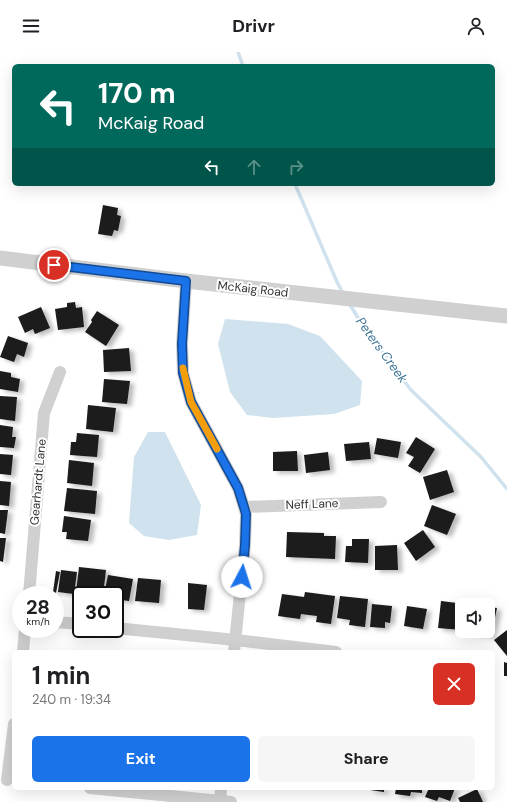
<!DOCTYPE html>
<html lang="en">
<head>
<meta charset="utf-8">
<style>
	:root { --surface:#fff; --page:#f6f6f6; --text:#202124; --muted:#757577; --accent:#1a73e8 }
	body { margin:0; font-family:"DM Sans",sans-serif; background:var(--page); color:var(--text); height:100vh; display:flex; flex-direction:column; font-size:15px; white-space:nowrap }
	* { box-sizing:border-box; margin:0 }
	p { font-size:13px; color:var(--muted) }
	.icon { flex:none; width:22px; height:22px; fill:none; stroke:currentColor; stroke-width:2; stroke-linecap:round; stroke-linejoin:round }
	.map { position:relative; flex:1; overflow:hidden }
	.panel { position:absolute; left:12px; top:598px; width:483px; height:140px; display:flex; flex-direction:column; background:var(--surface); border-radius:6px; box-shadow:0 4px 16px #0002 }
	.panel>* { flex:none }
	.hud { position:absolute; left:12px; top:12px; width:483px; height:122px; border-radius:6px; box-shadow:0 4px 16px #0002; background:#00695c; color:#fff; overflow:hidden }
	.fabs { position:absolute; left:455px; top:546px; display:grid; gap:8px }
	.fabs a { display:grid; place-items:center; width:40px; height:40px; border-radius:6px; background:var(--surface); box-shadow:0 4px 16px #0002; font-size:20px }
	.speed { position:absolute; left:12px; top:534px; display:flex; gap:8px; font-size:20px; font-weight:700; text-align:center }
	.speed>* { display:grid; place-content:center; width:52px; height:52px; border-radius:50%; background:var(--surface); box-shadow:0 4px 16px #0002; line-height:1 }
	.speed small { font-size:10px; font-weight:400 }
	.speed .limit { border:2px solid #111; border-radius:6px; background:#fff; color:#111 }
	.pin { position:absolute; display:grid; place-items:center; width:34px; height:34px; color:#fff; margin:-17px; border:2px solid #fff; border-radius:50%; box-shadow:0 1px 4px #0007 }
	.me { position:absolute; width:44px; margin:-22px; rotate:5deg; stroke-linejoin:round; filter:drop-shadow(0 0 3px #0008) }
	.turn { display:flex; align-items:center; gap:14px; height:84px; padding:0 20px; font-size:18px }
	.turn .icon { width:52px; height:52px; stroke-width:2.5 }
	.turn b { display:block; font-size:28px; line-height:34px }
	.lanes { display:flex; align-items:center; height:38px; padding:0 20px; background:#0003; justify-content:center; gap:20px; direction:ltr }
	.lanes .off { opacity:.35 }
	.round { display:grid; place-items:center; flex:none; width:42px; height:42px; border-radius:6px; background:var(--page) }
	.overview { display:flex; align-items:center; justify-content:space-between; height:68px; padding:0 20px }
	h1 { font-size:24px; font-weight:700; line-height:30px }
	.button { display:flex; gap:8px; margin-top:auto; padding:8px 20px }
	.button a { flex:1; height:46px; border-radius:6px; background:var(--accent); color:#fff; font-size:16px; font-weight:700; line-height:46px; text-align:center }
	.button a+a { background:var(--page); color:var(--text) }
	header { display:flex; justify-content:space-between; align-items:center; height:52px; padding:0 20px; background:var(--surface); font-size:18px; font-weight:700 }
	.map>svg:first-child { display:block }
	.water { fill:#cfe2ee }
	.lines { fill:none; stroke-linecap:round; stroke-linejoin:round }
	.stream { stroke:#cfe2ee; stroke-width:3.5 }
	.building { fill:#1a1a1a; filter:url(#shadow) }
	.minor { stroke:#d0d0d0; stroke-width:12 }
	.tertiary { stroke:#d0d0d0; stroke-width:15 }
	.route-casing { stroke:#114b97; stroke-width:10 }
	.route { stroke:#1a73e8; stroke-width:7 }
	.slow { stroke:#f59e0b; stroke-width:7 }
	.labels { text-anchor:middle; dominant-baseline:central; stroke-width:4; stroke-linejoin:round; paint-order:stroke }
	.street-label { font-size:12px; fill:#333; stroke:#fff }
	.water-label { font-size:13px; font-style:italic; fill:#3f7597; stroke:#fff }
</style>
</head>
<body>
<header><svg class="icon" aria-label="menu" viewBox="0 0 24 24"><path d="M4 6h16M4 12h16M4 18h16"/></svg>Drivr<svg class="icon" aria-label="person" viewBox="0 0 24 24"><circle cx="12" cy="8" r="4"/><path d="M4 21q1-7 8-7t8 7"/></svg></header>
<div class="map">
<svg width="507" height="750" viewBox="0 0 507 750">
	<defs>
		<filter id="shadow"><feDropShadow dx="4.5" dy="2.5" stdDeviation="2" flood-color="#0004"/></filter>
	</defs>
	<rect width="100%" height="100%" fill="#fff"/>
	<g class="water">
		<polygon points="225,267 288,272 320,284 362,329 360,353 334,362 273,366 247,363 230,340 218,292"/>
		<polygon points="148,380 165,380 201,453 197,483 169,488 144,484 129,471 134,405"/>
	</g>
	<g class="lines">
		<g class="stream">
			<polyline points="238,0 243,14"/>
			<polyline points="295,132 337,230 344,243"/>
			<polyline points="349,251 363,274 411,338 481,405 507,437"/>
		</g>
	</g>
	<g class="building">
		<polygon points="103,153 118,156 117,163 121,164 118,179 114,178 112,184 98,182"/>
		<polygon points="75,250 76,256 82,255 84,275 58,278 55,257 67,255 67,251"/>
		<polygon points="41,255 50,276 35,282 33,277 25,281 18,265"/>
		<polygon points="97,259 119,273 106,294 85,280 92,270 91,268"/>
		<polygon points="8,284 28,291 24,305 17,302 14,310 0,305"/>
		<polygon points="129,296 131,319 104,320 103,298"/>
		<polygon points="0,319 11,321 11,325 20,327 18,340 0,337"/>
		<polygon points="104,327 130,329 127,352 102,350"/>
		<polygon points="0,344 17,345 15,369 0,367"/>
		<polygon points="88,353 116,356 113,380 86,377"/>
		<polygon points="0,373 13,375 12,385 16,385 14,396 0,395"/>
		<polygon points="77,381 99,383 97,405 70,403 71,390 76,390"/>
		<polygon points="416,385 435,397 420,421 408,414 414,405 406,401"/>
		<polygon points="377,386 401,390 398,406 374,402"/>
		<polygon points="369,390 371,407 346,409 344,392"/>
		<polygon points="297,399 298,419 273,419 273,400"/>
		<polygon points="328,400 330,418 306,421 304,403"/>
		<polygon points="0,402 13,403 11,423 0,422"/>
		<polygon points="69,408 94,411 92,434 67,431"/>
		<polygon points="447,418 454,440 430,448 423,425"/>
		<polygon points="0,429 11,430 9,454 0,453"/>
		<polygon points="67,436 97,439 95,462 64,459"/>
		<polygon points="432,453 456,462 447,483 424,474"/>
		<polygon points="0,458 8,458 5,482 0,481"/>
		<polygon points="64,464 91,468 88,489 66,487 67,480 62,480"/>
		<polygon points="423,478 435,495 416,509 404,491"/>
		<polygon points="287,480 324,481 324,484 336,484 335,507 286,505"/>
		<polygon points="0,486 6,486 3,510 0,509"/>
		<polygon points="352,487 369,487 368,511 345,510 346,494 352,494"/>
		<polygon points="397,493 398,518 375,518 375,494"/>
		<polygon points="79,515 106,518 103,543 93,543 76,541"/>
		<polygon points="61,518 77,520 74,542 58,540"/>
		<polygon points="56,519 60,520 56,541 53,540"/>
		<polygon points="108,523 133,527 129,549 115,547 115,543 104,543"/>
		<polygon points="138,526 161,528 159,551 135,549"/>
		<polygon points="188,531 207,533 204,558 188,557"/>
		<polygon points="305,540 335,544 331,572 316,570 317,564 301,562 300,567 278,564 282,542 304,545"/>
		<polygon points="340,544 368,547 365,575 349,573 350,568 337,566"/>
		<polygon points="441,549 465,552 465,553 462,553 462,578 438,576"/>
		<polygon points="372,552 392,554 390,571 385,570 385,576 370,575"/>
		<polygon points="407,554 427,557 423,577 404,574"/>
		<polygon points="488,555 497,556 491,584 471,580 471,579 488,579"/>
		<polygon points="507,578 507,604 494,588"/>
		<polygon points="504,610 507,611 507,624 504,624"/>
		<polygon points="370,736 384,736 384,740 370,738"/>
		<polygon points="396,736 422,736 422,741 411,740 410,744 395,742"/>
		<polygon points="429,736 455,736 450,749 439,745 437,749 425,745"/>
		<polygon points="477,737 483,750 460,750 458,746"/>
	</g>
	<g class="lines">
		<g class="minor">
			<polyline points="186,229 182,292 183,321 191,350 238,436 246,462 245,493 234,600"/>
			<polyline points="244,455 381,450"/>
			<polyline points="29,543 44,361 60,320"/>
			<polyline points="55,570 81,572"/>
			<polyline points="115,576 236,588 336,600"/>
			<polyline points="23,600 25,577"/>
			<polyline points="7,728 14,672"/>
			<polyline points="90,736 231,750"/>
			<polyline points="220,750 221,736"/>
		</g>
		<polyline class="tertiary" points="0,206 186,229 507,264"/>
	</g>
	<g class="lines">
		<g class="route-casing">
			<polyline id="route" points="54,213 186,229 182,292 183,321 191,350 238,436 244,455 246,462 245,493 242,525"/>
		</g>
		<use href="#route" class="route"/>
		<polyline class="slow" points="183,316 191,350 217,397"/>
	</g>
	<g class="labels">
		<g class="street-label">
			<text transform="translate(253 237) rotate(6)">McKaig Road</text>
			<text transform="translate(38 430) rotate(-85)">Gearhardt Lane</text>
			<text transform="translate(312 452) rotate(-2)">Neff Lane</text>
		</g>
		<g class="water-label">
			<text transform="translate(382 298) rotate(54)">Peters Creek</text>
		</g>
	</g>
</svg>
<div class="fabs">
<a><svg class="icon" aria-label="sound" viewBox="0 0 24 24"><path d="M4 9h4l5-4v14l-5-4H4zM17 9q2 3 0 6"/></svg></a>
</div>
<div class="speed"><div>28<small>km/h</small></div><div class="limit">30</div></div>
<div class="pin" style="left:54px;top:213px;background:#d93025"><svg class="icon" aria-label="arrive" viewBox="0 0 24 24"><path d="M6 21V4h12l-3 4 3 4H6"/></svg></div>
<svg class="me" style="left:242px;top:525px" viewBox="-20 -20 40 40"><circle r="19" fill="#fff"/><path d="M0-13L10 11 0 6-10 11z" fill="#1a73e8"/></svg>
<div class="hud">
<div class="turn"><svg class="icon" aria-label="left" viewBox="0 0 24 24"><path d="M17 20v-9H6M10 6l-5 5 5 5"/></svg><div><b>170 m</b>McKaig Road</div></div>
<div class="lanes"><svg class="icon" aria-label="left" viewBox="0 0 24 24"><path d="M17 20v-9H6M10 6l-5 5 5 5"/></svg><svg class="icon off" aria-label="ahead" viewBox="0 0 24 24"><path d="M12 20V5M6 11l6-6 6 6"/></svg><svg class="icon off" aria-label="right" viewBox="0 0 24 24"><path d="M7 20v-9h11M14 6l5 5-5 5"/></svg></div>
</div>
<section class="panel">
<div class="overview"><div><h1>1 min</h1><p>240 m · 19:34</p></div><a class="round" style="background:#d93025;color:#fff"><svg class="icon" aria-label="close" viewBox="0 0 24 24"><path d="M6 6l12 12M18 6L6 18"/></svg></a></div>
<div class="button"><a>Exit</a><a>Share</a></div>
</section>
</div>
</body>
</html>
